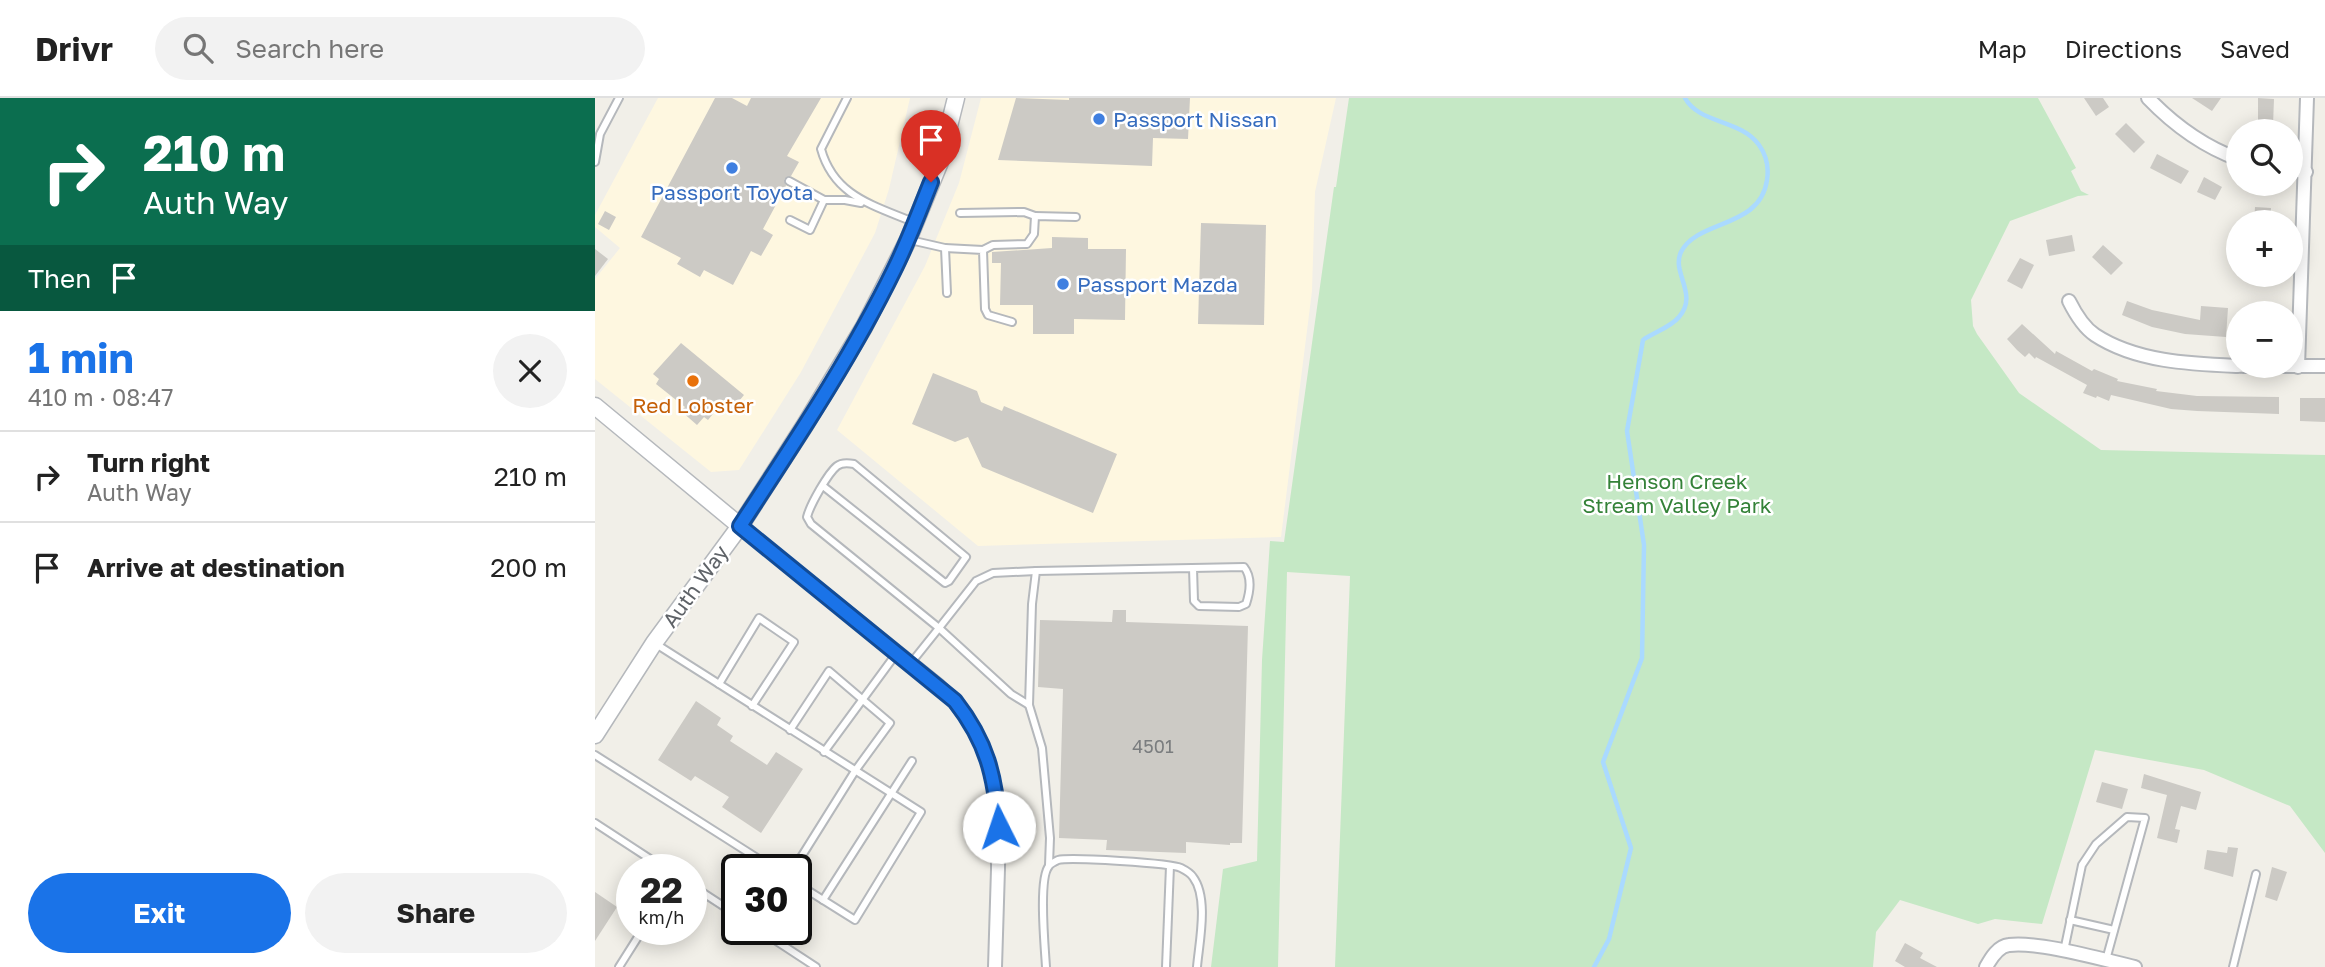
<!DOCTYPE html>
<html lang="en">
<head>
<meta charset="utf-8">
<style>
	:root { --surface:#fff; --page:#f2f2f2; --text:#222; --muted:#767676; --line:#e0e0e0; --accent:#1a73e8 }
	body { margin:0; font-family:"Golos Text",sans-serif; background:var(--page); color:var(--text); height:100vh; display:flex; flex-direction:column; font-size:26px; white-space:nowrap }
	* { box-sizing:border-box; margin:0 }
	p { font-size:23px; color:var(--muted) }
	.icon { flex:none; width:38px; height:38px; fill:none; stroke:currentColor; stroke-width:2; stroke-linecap:round; stroke-linejoin:round }
	.map { position:relative; flex:1; overflow:hidden }
	.sheet { display:flex; flex-direction:column; background:var(--surface); width:595px }
	.sheet>* { flex:none }
	.guide { background:#0b6e4f; color:#fff; overflow:hidden }
	.tools { position:absolute; left:1631px; top:21px; display:grid; gap:14px }
	.tools a { display:grid; place-items:center; width:77px; height:77px; border-radius:50%; background:var(--surface); box-shadow:0 4px 18px #0003; font-size:35px }
	.speed { position:absolute; left:21px; top:756px; display:flex; gap:14px; font-size:35px; font-weight:700; text-align:center }
	.speed>* { display:grid; place-content:center; width:91px; height:91px; border-radius:50%; background:var(--surface); box-shadow:0 4px 18px #0003; line-height:1 }
	.speed small { font-size:18px; font-weight:400 }
	.speed .limit { border:4px solid #111; border-radius:10px; background:#fff; color:#111 }
	.pin { position:absolute; display:grid; place-items:center; width:60px; height:60px; color:#fff; margin:-72px -30px; border-radius:50% 50% 50% 0; rotate:-45deg; box-shadow:0 0 7px #0007 }
	.pin .icon { rotate:45deg }
	.me { position:absolute; width:77px; margin:-38px; rotate:356deg; stroke-linejoin:round; filter:drop-shadow(0 0 5px #0008) }
	.turn { display:flex; align-items:center; gap:24px; height:147px; padding:0 28px; font-size:32px }
	.turn .icon { width:91px; height:91px; stroke-width:2.5 }
	.turn b { display:block; font-size:49px; line-height:60px }
	.then { display:flex; align-items:center; height:66px; padding:0 28px; background:#0003; gap:14px; font-size:26px }
	.round { display:grid; place-items:center; flex:none; width:74px; height:74px; border-radius:37px; background:var(--page) }
	.head { display:flex; align-items:center; justify-content:space-between; height:119px; padding:0 28px }
	h1 { font-size:42px; font-weight:700; line-height:52px; color:var(--accent) }
	.cta { display:flex; gap:14px; margin-top:auto; padding:14px 28px }
	.cta a { flex:1; height:80px; border-radius:42px; background:var(--accent); color:#fff; font-size:28px; font-weight:700; line-height:80px; text-align:center }
	.cta a+a { background:var(--page); color:var(--text) }
	ul { padding:0; list-style:none }
	li { display:flex; align-items:center; gap:21px; height:91px; padding:0 28px; border-top:2px solid var(--line) }
	li div { flex:1 }
	li b { display:block; font-size:26px }
	li em { font-style:normal }
	header { display:flex; align-items:center; gap:42px; box-sizing:border-box; height:98px; padding:0 35px; background:var(--surface); border-bottom:2px solid var(--line) }
	header strong { font-size:33px }
	nav { display:flex; gap:38px; margin-inline-start:auto; font-size:24px }
	.search { width:490px; height:63px; background:var(--page); display:flex; align-items:center; gap:18px; box-sizing:border-box; padding:0 24px; border-radius:38px; color:var(--muted); font-size:26px }
	main { display:flex; flex:1; min-height:0 }
	.map>svg:first-child { display:block }
	.commercial { fill:#fef7e0 }
	.green { fill:#c5e8c5 }
	.lines { fill:none; stroke-linecap:round; stroke-linejoin:round }
	.stream { stroke:#aadaff; stroke-width:4.5 }
	.building { fill:#cccac5 }
	.service-casing { stroke:#b5b8bc; stroke-width:10 }
	.minor-casing { stroke:#b5b8bc; stroke-width:16 }
	.tertiary-casing { stroke:#b5b8bc; stroke-width:19 }
	.service { stroke:#fff; stroke-width:6 }
	.minor { stroke:#fff; stroke-width:12 }
	.tertiary { stroke:#fff; stroke-width:16 }
	.route-casing { stroke:#114b97; stroke-width:18 }
	.route { stroke:#1a73e8; stroke-width:12 }
	.shop-dot { fill:#3f7fe0; stroke:#fff; stroke-width:2.5 }
	.food-dot { fill:#e8710a; stroke:#fff; stroke-width:2.5 }
	.labels { text-anchor:middle; dominant-baseline:central; stroke-width:5; stroke-linejoin:round; paint-order:stroke }
	.number-label { font-size:18px; fill:#7a7d7f }
	.shop-label { font-size:21px; fill:#366cbe; stroke:#fff; text-anchor:start }
	.food-label { font-size:21px; fill:#c56008; stroke:#fff }
	.park-label { font-size:21px; fill:#348238; stroke:#fff }
	.street-label { font-size:21px; fill:#5f6368; stroke:#fff }
</style>
</head>
<body>
<header>
<strong>Drivr</strong>
<div class="search"><svg class="icon" aria-label="search" viewBox="0 0 24 24"><circle cx="10" cy="10" r="6"/><path d="M15 15l6 6"/></svg>Search here</div>
<nav><a>Map</a><a>Directions</a><a>Saved</a></nav>
</header>
<main>
<section class="sheet">
<div class="guide">
<div class="turn"><svg class="icon" aria-label="right" viewBox="0 0 24 24"><path d="M7 20v-9h11M14 6l5 5-5 5"/></svg><div><b>210 m</b>Auth Way</div></div>
<div class="then">Then<svg class="icon" aria-label="arrive" viewBox="0 0 24 24"><path d="M6 21V4h12l-3 4 3 4H6"/></svg></div>
</div>
<div class="head"><div><h1>1 min</h1><p>410 m · 08:47</p></div><a class="round"><svg class="icon" aria-label="close" viewBox="0 0 24 24"><path d="M6 6l12 12M18 6L6 18"/></svg></a></div>
<ul>
<li><svg class="icon" aria-label="right" viewBox="0 0 24 24"><path d="M7 20v-9h11M14 6l5 5-5 5"/></svg><div><b>Turn right</b><p>Auth Way</p></div><em>210 m</em></li>
<li><svg class="icon" aria-label="arrive" viewBox="0 0 24 24"><path d="M6 21V4h12l-3 4 3 4H6"/></svg><div><b>Arrive at destination</b></div><em>200 m</em></li>
</ul>
<div class="cta"><a>Exit</a><a>Share</a></div>
</section>
<div class="map">
<svg width="1730" height="869" viewBox="0 0 1730 869">
	<rect width="100%" height="100%" fill="#f1efe8"/>
	<g class="commercial">
		<polygon points="63,0 315,0 294,91 280,135 206,274 144,372 116,374 0,281 0,181 25,150 0,129 0,117"/>
		<polygon points="386,0 741,0 720,94 717,193 686,439 383,448 242,332 330,168 364,85"/>
	</g>
	<polygon class="green" points="754,0 1443,0 1481,70 1476,73 1486,93 1494,97 1483,98 1415,123 1376,202 1378,228 1382,236 1424,295 1506,352 1730,357 1730,755 1695,708 1609,672 1500,652 1447,826 1400,821 1383,826 1305,802 1281,834 1278,869 740,869 755,478 692,474 683,869 616,869 628,771 662,763 667,562 675,443 689,444 739,89 741,89"/>
	<g class="lines">
		<path class="stream" d="M 999,869 L 1014,841 L 1036,750 L 1008,664 L 1047,560 L 1049,447 L 1032,333 L 1048,242 C 1058,235 1076,229 1084,219 C 1104,196 1076,175 1086,154 C 1103,121 1165,131 1172,82 C 1174,69 1172,58 1164,47 C 1145,21 1104,26 1090,0"/>
	</g>
	<g class="building">
		<polygon points="120,0 137,0 152,8 156,0 226,0 192,58 204,64 196,78 189,81 191,88 168,131 178,137 166,158 156,153 138,187 109,172 105,179 82,166 86,160 46,139"/>
		<polygon points="421,0 474,2 474,0 595,0 593,41 558,40 557,68 403,62"/>
		<polygon points="1489,0 1508,0 1514,9 1501,18"/>
		<polygon points="1597,0 1626,0 1617,13"/>
		<polygon points="1663,0 1679,1 1678,27 1663,27"/>
		<polygon points="1531,25 1550,44 1539,55 1520,36"/>
		<polygon points="1562,56 1594,73 1586,86 1555,70"/>
		<polygon points="1609,79 1627,89 1620,102 1602,94"/>
		<polygon points="1660,109 1676,110 1675,124 1659,124"/>
		<polygon points="10,113 21,119 14,132 3,126"/>
		<polygon points="606,125 671,127 669,227 603,226"/>
		<polygon points="1477,137 1480,153 1454,158 1451,142"/>
		<polygon points="457,139 493,140 493,151 531,151 530,222 479,221 479,236 438,236 438,207 405,207 406,165 397,165 397,154 457,150"/>
		<polygon points="1508,147 1528,165 1516,177 1497,159"/>
		<polygon points="0,151 13,161 0,178"/>
		<polygon points="1425,160 1439,167 1427,191 1412,183"/>
		<polygon points="1532,203 1557,212 1605,222 1606,208 1633,210 1631,239 1590,236 1557,229 1527,217"/>
		<polygon points="1427,226 1460,256 1461,253 1497,273 1499,271 1523,281 1522,283 1562,291 1561,293 1602,298 1684,299 1684,316 1602,313 1576,311 1516,297 1514,303 1502,298 1501,300 1488,295 1492,287 1441,259 1440,261 1434,255 1430,259 1422,252 1412,241"/>
		<polygon points="86,245 149,297 134,315 125,307 113,322 109,319 102,327 86,313 90,309 61,286 64,281 58,276"/>
		<polygon points="338,275 382,293 386,304 407,313 409,308 522,356 498,415 387,369 373,339 360,344 317,326"/>
		<polygon points="1705,300 1730,300 1730,324 1705,323"/>
		<polygon points="518,512 531,512 531,524 653,528 647,745 635,745 635,747 591,744 591,755 511,752 512,742 464,740 468,591 443,589 445,522 517,524"/>
		<polygon points="101,603 126,620 122,627 138,638 135,643 172,667 181,654 208,671 166,735 127,709 134,699 100,678 96,683 63,662"/>
		<polygon points="1549,676 1606,694 1601,712 1586,708 1580,731 1585,732 1582,745 1562,740 1572,697 1546,690"/>
		<polygon points="1507,684 1533,691 1527,711 1501,704"/>
		<polygon points="1633,749 1643,750 1638,779 1609,771 1612,752 1632,755"/>
		<polygon points="1677,769 1692,774 1682,803 1670,799"/>
		<polygon points="0,794 22,809 0,843"/>
		<polygon points="1310,845 1328,855 1325,860 1342,869 1310,869 1300,863"/>
	</g>
	<g class="lines">
		<g class="service-casing">
			<g id="service">
				<path d="M 252,0 L 226,51 C 239,98 278,107 318,124"/>
				<polyline points="0,64 5,36 24,0"/>
				<polyline points="194,83 229,102 250,102 266,105"/>
				<polyline points="365,115 429,114 440,118"/>
				<polyline points="195,122 215,132 229,102"/>
				<polyline points="315,142 350,150 352,195"/>
				<polyline points="350,150 388,152 390,211 393,217 417,224"/>
				<polyline points="388,152 398,147 432,146 439,136 440,118 481,119"/>
				<path d="M 228,388 L 350,485 L 354,483 L 371,459 L 259,366 C 254,365 247,364 242,368 C 233,375 215,407 212,419 L 216,426 L 344,530 L 316,565"/>
				<polyline points="61,546 326,714 260,822 201,785"/>
				<polyline points="124,586 164,520 199,544 157,608"/>
				<polyline points="434,607 416,596 344,530 381,483 398,475 441,473"/>
				<polyline points="195,632 234,573 295,625 260,673 198,772"/>
				<polyline points="229,654 301,556"/>
				<polyline points="0,657 181,772"/>
				<polyline points="0,725 72,772"/>
				<path d="M 454,767 L 455,740 L 447,650 L 434,607 L 437,506 L 441,473 L 649,469 C 657,479 655,494 651,506 L 644,509 L 604,508 L 599,503 L 598,470"/>
				<polyline points="96,787 142,817"/>
				<polyline points="228,802 317,663"/>
				<polyline points="1475,822 1519,832"/>
				<polyline points="163,831 221,869"/>
				<polyline points="1469,853 1487,767 1501,746 1532,719 1550,720 1511,862"/>
				<polyline points="24,869 48,831"/>
				<path d="M 451,869 C 450,851 443,780 454,768 C 455,766 461,763 463,762 C 475,759 576,765 586,770 C 590,772 596,776 598,779 C 614,800 604,845 602,869"/>
				<polyline points="571,869 575,768"/>
				<polyline points="1638,869 1661,776"/>
			</g>
		</g>
		<g class="minor-casing">
			<g id="minor">
				<path d="M 1553,0 C 1578,26 1610,49 1643,61"/>
				<polyline points="1696,72 1711,74"/>
				<path d="M 1474,203 C 1480,215 1488,229 1500,237 C 1541,264 1596,266 1643,268"/>
				<polyline points="1648,268 1730,268"/>
				<polyline points="1703,269 1712,0"/>
				<path d="M 145,428 L 344,588 C 401,641 404,698 403,771 C 402,804 401,836 400,869"/>
				<path d="M 1391,869 C 1396,860 1403,848 1414,847 C 1444,843 1509,862 1540,869"/>
			</g>
		</g>
		<g class="tertiary-casing">
			<g id="tertiary">
				<polyline points="0,308 145,428"/>
				<polyline points="0,637 59,545 145,428 210,327 269,229 313,142 345,64 361,0"/>
			</g>
		</g>
		<use href="#service" class="service"/>
		<use href="#minor" class="minor"/>
		<use href="#tertiary" class="tertiary"/>
	</g>
	<g class="lines">
		<g class="route-casing">
			<path id="route" d="M 336,84 C 324,114 313,144 299,172 C 255,262 199,345 145,428 L 360,603 C 392,644 400,678 404,729"/>
		</g>
		<use href="#route" class="route"/>
	</g>
	<g class="shop-dot">
		<circle cx="504" cy="21" r="7"/>
		<circle cx="137" cy="70" r="7"/>
		<circle cx="468" cy="186" r="7"/>
	</g>
	<circle class="food-dot" cx="98" cy="283" r="7"/>
	<g class="labels">
		<g class="number-label">
			<text x="558" y="648">4501</text>
		</g>
		<g class="shop-label">
			<text x="518" y="21">Passport Nissan</text>
			<text x="137" y="94" text-anchor="middle">Passport Toyota</text>
			<text x="482" y="186">Passport Mazda</text>
		</g>
		<g class="food-label">
			<text x="98" y="307">Red Lobster</text>
		</g>
		<g class="park-label">
			<text x="1082" y="383">Henson Creek<tspan x="1082" dy="24">Stream Valley Park</tspan></text>
		</g>
		<g class="street-label">
			<text transform="translate(100 488) rotate(-54)">Auth Way</text>
		</g>
	</g>
</svg>
<div class="tools">
<a><svg class="icon" aria-label="search" viewBox="0 0 24 24"><circle cx="10" cy="10" r="6"/><path d="M15 15l6 6"/></svg></a>
<a>+</a>
<a>−</a>
</div>
<div class="speed"><div>22<small>km/h</small></div><div class="limit">30</div></div>
<div class="pin" style="left:336px;top:84px;background:#d93025"><svg class="icon" aria-label="arrive" viewBox="0 0 24 24"><path d="M6 21V4h12l-3 4 3 4H6"/></svg></div>
<svg class="me" style="left:404px;top:729px" viewBox="-20 -20 40 40"><circle r="19" fill="#fff"/><path d="M0-13L10 11 0 6-10 11z" fill="#1a73e8"/></svg>
</div>
</main>
</body>
</html>
